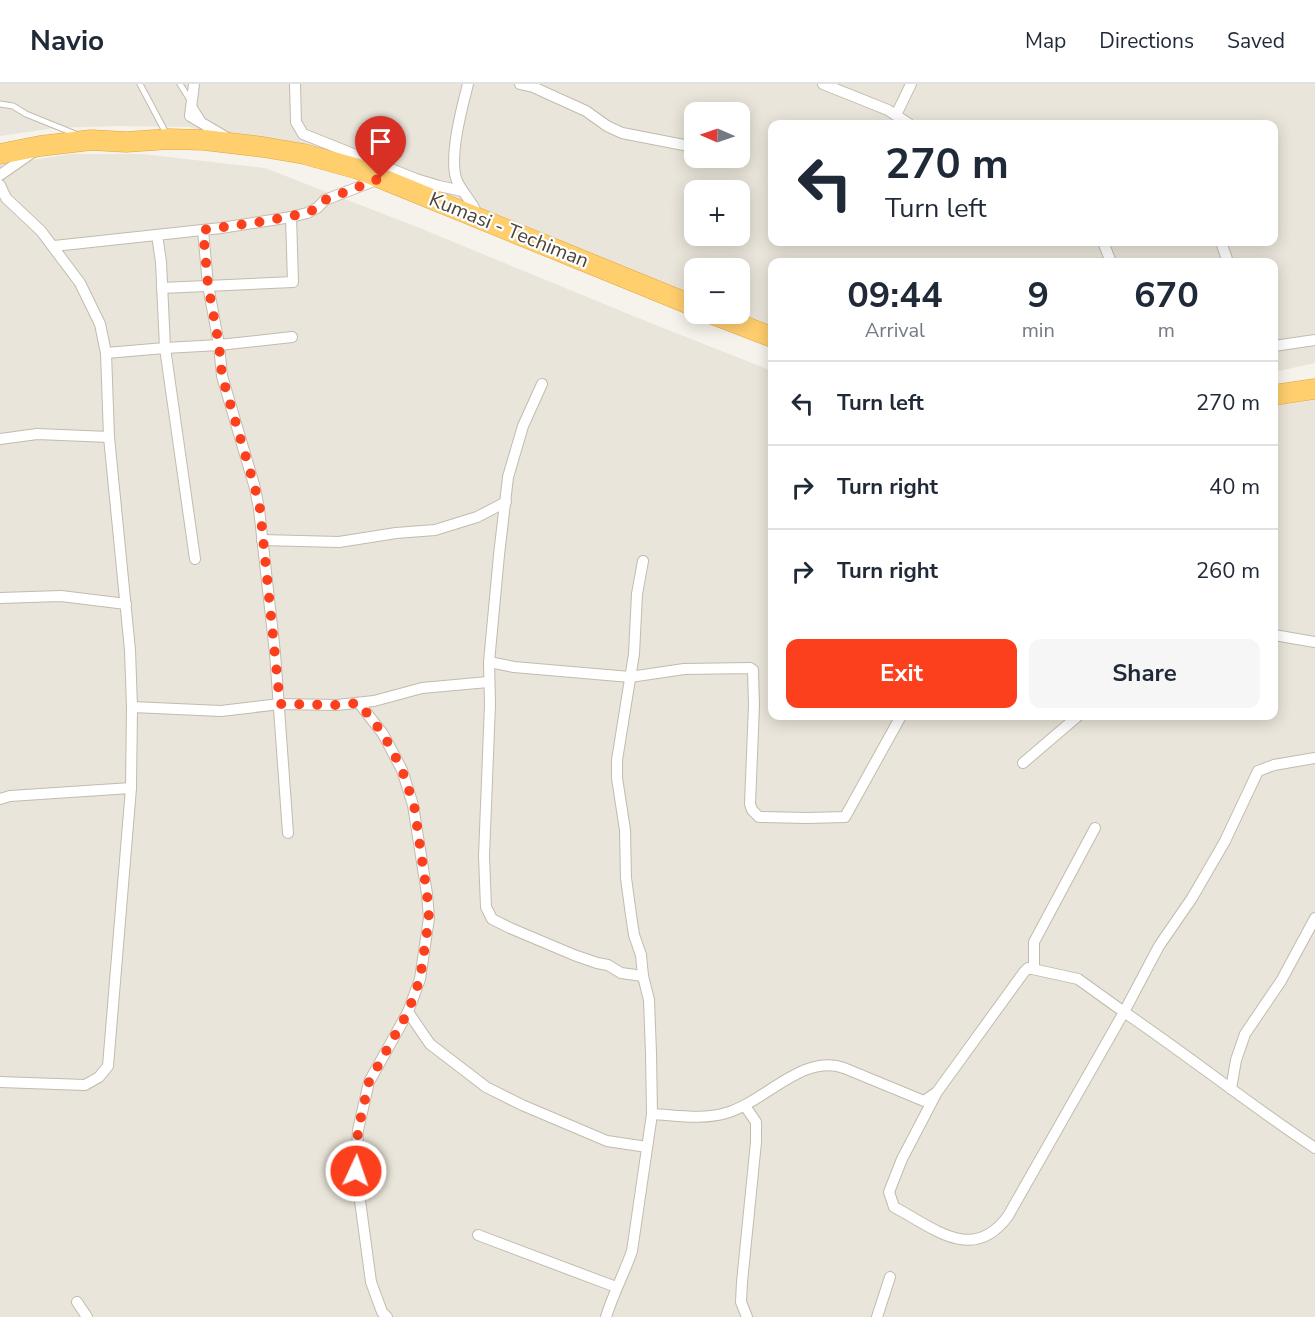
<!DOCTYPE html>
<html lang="en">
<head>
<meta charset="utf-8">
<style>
	:root { --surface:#fff; --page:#f6f6f7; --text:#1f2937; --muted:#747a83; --line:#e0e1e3; --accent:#fc3f1d }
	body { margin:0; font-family:"Nunito Sans",sans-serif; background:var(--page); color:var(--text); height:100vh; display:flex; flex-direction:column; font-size:22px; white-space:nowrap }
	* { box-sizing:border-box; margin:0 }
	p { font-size:20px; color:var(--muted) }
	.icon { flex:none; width:33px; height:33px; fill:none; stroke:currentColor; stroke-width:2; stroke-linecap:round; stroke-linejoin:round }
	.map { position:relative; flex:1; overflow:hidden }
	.drawer { position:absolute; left:768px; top:174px; width:510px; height:462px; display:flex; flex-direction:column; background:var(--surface); border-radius:12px; box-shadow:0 3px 15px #0003 }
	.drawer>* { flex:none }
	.banner { position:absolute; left:768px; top:36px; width:510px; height:126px; border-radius:12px; box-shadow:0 3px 15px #0003; background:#fff; color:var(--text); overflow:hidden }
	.needle { width:39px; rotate:272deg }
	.controls { position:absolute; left:684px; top:18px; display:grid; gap:12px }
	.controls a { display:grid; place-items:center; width:66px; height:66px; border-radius:12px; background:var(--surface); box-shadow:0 3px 15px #0003; font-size:30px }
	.pin { position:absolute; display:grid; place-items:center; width:51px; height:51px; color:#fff; margin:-62px -26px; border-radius:50% 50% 50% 0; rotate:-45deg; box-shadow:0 0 6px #0007 }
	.pin .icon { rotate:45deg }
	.me { position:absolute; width:66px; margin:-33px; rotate:3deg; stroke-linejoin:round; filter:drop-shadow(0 0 4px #0008) }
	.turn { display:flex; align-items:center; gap:21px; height:126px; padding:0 18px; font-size:27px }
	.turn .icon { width:78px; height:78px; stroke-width:2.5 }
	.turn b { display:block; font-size:42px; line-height:51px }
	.eta { display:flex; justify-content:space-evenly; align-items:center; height:102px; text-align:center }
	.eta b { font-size:36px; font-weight:700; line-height:42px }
	.action { display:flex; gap:12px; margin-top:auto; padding:12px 18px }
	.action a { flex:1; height:69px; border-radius:12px; background:var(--accent); color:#fff; font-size:24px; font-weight:700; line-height:69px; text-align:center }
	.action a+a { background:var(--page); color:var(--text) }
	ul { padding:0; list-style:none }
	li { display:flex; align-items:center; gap:18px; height:84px; padding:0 18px; border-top:2px solid var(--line) }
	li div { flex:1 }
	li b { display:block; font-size:22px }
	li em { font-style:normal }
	header { display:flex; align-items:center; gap:36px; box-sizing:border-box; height:84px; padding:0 30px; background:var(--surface); border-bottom:2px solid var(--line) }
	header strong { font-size:28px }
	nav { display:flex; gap:33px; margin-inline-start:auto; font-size:21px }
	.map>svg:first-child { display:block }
	.residential { fill:#eae5da; fill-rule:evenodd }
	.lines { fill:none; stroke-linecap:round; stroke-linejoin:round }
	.lane-casing { stroke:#c2bbae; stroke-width:7 }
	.street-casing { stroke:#c2bbae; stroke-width:12 }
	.highway-casing { stroke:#e0a43c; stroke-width:21 }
	.lane { stroke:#fff; stroke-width:5 }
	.street { stroke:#fff; stroke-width:10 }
	.highway { stroke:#ffcf6e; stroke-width:20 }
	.route { stroke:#fc3f1d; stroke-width:10; stroke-dasharray:0 18 }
	.labels { text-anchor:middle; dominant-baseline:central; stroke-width:4.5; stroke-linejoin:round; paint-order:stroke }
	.street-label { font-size:20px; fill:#4b4439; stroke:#fff }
</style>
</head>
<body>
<header>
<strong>Navio</strong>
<nav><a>Map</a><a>Directions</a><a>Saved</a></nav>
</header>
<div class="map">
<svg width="1315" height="1233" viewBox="0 0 1315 1233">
	<rect width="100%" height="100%" fill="#f6f3ec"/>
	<g class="residential">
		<path d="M 0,0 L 1315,0 L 1315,279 L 1274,288 L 1274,178 L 772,178 L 772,253 L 708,230 L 740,230 L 740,184 L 694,184 L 694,224 L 377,94 L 189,43 L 118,42 L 55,44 L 0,52 ZM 694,28 L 740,28 L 740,74 L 694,74 ZM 772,40 L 1274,40 L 1274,158 L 772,158 ZM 694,106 L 740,106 L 740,152 L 694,152 Z"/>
		<polygon points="71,70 142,70 265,84 417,143 648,238 772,287 772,632 1274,632 1274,322 1315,316 1315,1233 0,1233 0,81"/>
	</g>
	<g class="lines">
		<g class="lane-casing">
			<g id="lane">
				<polyline points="140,0 167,51"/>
				<polyline points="180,0 203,37"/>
				<polyline points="0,20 13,22 26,30 78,51"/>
			</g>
		</g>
		<g class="street-casing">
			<g id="street">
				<polyline points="194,0 190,32 229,55"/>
				<polyline points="295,0 296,38 303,50 416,95 439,102 462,107"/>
				<path d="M 468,0 C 462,23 448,75 457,97 C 463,110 474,119 478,133"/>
				<polyline points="520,0 533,3 586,27 607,42 622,49 694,63"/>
				<polyline points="823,0 888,26 909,40"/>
				<polyline points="896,31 911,0"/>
				<polyline points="0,91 33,68"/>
				<polyline points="0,101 6,114 41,147 80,199 100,240 106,269 109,353 130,566 132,623 131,704 108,982 99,993 85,1001 0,998"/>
				<polyline points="203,146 208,201 219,261 222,292 255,404 259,425 275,569 288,749"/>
				<polyline points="1103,158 1111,178"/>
				<polyline points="1221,158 1228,178"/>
				<polyline points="54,162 221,144 291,133 307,129 317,124 325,116 379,95"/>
				<polyline points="162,204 293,198 291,133"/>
				<polyline points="1274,262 1315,256"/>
				<polyline points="106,269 165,264 161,178 157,151"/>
				<polyline points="542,300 523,342 508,393 499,471 489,578 490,620 484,772 486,823 492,835 510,844 574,871 597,879 608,881 621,889 643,892"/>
				<polyline points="0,355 37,350 109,353"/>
				<polyline points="262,456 339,458 396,449 435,446 477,433 506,418"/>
				<polyline points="195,475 165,264 219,261 292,253"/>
				<polyline points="0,514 61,512 126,520"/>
				<polyline points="1274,551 1315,558"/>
				<polyline points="489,578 514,583 630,593 684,585 750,584 753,586 754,621 750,720 752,726 759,733 807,734 845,733 901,632"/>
				<polyline points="359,619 383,650 402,686 413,721 427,810 429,834 420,895 408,928 430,960 486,1003 522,1021 607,1057 647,1063"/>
				<polyline points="132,623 221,627 280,620 337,621 374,617 422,604 488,598"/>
				<path d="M 1315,674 L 1274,681 L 1258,687 L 1225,757 L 1192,814 L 1159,862 L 1124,928 C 1189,972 1250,1021 1315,1064"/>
				<polyline points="1023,679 1078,632"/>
				<polyline points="0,715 10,712 131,704"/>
				<polyline points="1034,885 1034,858 1095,744"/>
				<polyline points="1231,1005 1236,976 1245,950 1281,897 1315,834"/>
				<polyline points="745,1022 756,1038 756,1058 742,1198 741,1218 747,1233"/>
				<path d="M 652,1030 C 675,1031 703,1036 726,1029 C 765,1018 803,969 844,984 L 924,1017 L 937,1008 L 1024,888 L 1028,884 L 1078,895 L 1124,928 L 1008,1132 C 973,1180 934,1144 894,1123 L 889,1108 L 902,1075 L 937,1008"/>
				<polyline points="478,1151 616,1203"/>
				<polyline points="77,1218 87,1233"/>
				<polyline points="387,1233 382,1228 371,1198 356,1087 358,1046 369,998 408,928"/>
				<path d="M 606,1233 C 613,1210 624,1190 632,1167 L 652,1030 L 651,969 L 649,916 L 643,892 L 641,871 L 634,851 L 631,831 L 626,794 L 625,746 L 617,694 L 617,676 L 634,570 L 637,510 L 643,477"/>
				<polyline points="877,1233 890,1193"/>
			</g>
		</g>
		<g class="highway-casing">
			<g id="highway">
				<polyline points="0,70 40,62 91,56 126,58 169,55 204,56 263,63 304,70 358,85 694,222"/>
				<polyline points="712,230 772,253"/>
				<polyline points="1274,311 1315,305"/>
			</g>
		</g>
		<use href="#lane" class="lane"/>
		<use href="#street" class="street"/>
		<use href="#highway" class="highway"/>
	</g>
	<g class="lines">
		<polyline class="route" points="356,1087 358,1046 369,998 408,928 420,895 429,834 427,810 414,721 402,686 393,668 383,650 359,619 337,621 280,620 260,425 255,404 222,292 219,261 208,201 203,146 266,137 307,129 317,124 325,116 381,94"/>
	</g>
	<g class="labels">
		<g class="street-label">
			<text transform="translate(509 146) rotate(22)">Kumasi - Techiman</text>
		</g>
	</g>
</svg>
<div class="controls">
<a><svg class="needle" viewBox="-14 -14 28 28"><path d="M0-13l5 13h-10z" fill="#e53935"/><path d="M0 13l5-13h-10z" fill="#747a83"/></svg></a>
<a>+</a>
<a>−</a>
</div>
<div class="pin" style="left:381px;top:94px;background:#d93025"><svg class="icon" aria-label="arrive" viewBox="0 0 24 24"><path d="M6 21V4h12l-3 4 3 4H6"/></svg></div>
<svg class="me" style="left:356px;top:1087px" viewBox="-20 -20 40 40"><circle r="17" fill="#fc3f1d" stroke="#fff" stroke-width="3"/><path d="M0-11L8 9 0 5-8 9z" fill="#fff"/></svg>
<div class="banner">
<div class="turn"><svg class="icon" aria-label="left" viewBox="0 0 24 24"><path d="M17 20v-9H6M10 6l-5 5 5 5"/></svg><div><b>270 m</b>Turn left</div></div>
</div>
<section class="drawer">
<div class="eta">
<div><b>09:44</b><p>Arrival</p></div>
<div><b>9</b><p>min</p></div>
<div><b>670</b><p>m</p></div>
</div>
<ul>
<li><svg class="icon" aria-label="left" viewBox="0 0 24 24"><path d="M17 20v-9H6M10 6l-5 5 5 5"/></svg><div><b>Turn left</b></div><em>270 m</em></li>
<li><svg class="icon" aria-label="right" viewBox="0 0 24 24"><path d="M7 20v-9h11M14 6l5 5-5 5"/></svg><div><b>Turn right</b></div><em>40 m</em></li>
<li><svg class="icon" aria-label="right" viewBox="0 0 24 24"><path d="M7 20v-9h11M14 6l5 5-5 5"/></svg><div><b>Turn right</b></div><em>260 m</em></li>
</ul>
<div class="action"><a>Exit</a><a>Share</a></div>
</section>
</div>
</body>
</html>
